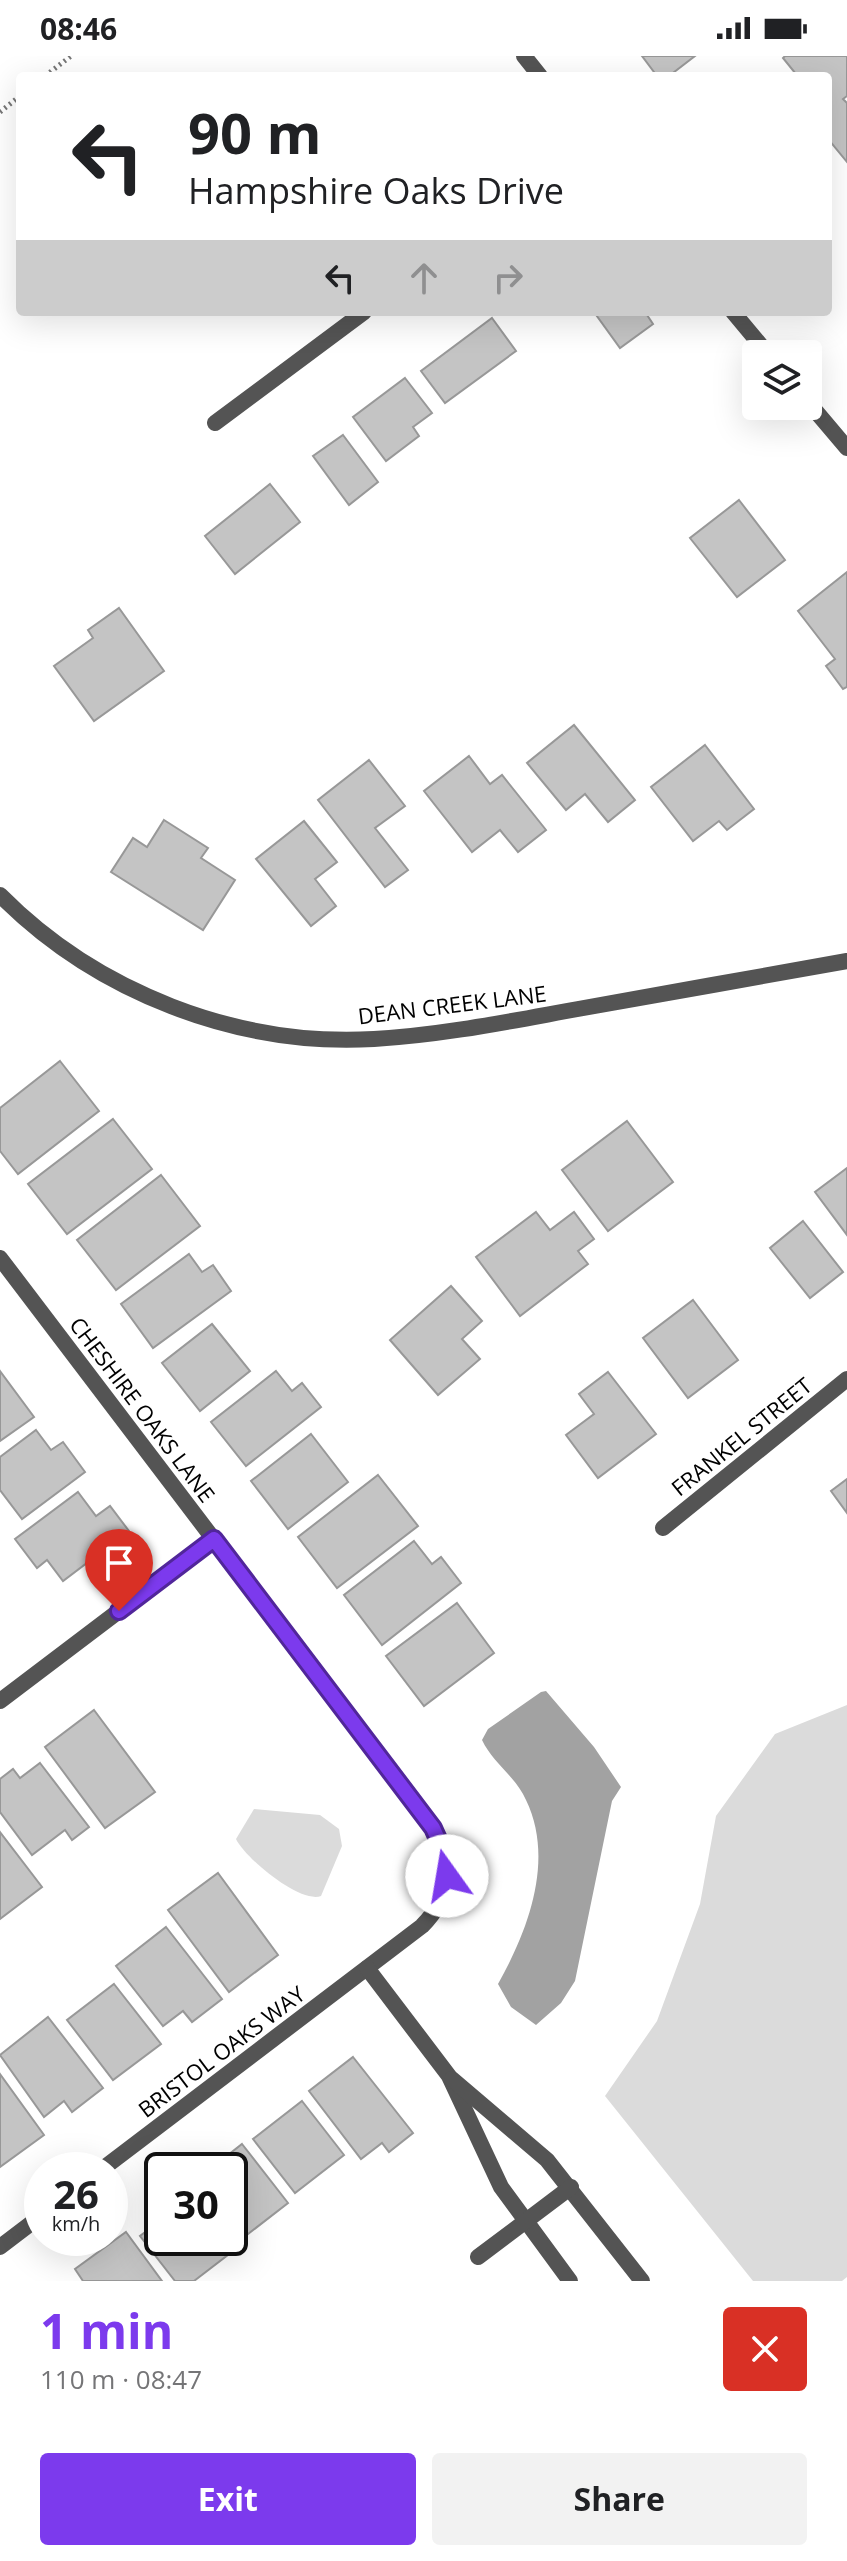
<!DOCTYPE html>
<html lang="en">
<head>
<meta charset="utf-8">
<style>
	:root { --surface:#fff; --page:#f2f2f2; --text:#202124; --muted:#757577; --accent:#7c3aed }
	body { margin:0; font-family:"Open Sans",sans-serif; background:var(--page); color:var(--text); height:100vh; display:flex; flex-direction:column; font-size:30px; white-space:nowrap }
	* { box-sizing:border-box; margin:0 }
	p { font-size:26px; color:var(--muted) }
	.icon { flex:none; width:44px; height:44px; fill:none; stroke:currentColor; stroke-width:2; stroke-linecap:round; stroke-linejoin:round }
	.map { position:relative; height:2225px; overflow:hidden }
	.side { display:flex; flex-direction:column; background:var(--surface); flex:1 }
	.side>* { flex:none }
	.hud { position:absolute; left:16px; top:16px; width:816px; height:244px; border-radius:8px; box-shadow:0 8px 32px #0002; background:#fff; color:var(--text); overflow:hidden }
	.controls { position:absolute; left:742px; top:284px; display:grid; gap:16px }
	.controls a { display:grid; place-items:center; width:80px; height:80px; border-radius:8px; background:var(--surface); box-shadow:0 8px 32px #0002; font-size:40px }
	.speed { position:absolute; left:24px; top:2096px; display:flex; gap:16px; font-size:40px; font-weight:700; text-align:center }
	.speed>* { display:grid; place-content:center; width:104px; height:104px; border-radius:50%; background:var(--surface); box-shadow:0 8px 32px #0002; line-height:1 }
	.speed small { font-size:20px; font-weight:400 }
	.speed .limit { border:4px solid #111; border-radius:12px; background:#fff; color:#111 }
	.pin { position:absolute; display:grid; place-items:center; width:68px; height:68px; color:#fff; margin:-82px -34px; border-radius:50% 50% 50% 0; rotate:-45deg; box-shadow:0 0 8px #0007 }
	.pin .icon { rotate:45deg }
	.me { position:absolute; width:88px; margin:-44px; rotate:347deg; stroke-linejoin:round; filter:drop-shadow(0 0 6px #0008) }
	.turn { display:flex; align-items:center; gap:28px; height:168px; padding:0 40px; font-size:36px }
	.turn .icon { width:104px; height:104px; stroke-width:2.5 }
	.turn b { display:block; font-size:56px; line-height:68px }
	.lanes { display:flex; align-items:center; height:76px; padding:0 40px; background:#0003; justify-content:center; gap:40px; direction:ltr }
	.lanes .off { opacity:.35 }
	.round { display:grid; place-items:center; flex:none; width:84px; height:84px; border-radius:8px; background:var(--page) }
	.head { display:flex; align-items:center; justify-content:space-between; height:136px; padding:0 40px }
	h1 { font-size:48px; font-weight:700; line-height:60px; color:var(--accent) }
	.primary-button { display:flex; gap:16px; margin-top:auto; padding:16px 40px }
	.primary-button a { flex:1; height:92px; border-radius:8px; background:var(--accent); color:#fff; font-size:32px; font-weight:700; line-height:92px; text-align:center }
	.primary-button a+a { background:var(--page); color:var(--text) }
	.status { display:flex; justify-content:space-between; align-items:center; height:56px; padding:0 40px; background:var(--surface); direction:ltr }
	.status svg { height:22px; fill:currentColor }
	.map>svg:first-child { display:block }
	.green { fill:#dbdbdb }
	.water { fill:#a2a2a2 }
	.building { fill:#c4c4c4; stroke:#989898; stroke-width:2 }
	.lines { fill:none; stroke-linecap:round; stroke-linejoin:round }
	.path { stroke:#767676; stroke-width:5; stroke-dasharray:2 4; stroke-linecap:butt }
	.minor { stroke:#545454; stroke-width:16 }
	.route-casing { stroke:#51269a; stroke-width:20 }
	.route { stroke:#7c3aed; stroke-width:14 }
	.labels { text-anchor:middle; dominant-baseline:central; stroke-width:6; stroke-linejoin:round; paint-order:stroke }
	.street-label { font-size:22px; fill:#000; stroke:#fff }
</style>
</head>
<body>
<div class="status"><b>08:46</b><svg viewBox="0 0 49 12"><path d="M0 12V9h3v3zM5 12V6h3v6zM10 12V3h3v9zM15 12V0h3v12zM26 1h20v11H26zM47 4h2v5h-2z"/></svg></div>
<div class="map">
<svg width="847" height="2225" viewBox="0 0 847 2225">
	<rect width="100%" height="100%" fill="#fff"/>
	<g class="green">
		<polygon points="847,1649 847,2221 842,2225 753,2225 605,2040 657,1965 700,1848 716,1760 775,1678"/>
		<path d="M 254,1753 L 320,1759 L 339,1773 L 342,1790 L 321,1840 C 300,1848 245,1802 236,1783 Z"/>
	</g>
	<path class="water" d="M 546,1635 L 594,1691 L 621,1731 L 612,1745 L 575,1925 L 561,1947 L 536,1969 L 511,1951 L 498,1928 C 528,1875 555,1804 526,1744 C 516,1721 493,1707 482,1684 L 488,1673 L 541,1636 Z"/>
	<g class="building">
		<polygon points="642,0 695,0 669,20 657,20"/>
		<polygon points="785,0 847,0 847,40 843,43 847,47 847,106 828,83 828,20 793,20 796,18 783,2"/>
		<polygon points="594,256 645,256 653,268 620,292"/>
		<polygon points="492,262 516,295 445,347 421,315"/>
		<polygon points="405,322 432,357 413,371 419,380 386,405 353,361"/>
		<polygon points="343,379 378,426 349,449 313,400"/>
		<polygon points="270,428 300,466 235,518 205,480"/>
		<polygon points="739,444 785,504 737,541 690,482"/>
		<polygon points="847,516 847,631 843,633 826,610 835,603 798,555"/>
		<polygon points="119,552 164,615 94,665 54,610 93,582 88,574"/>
		<polygon points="574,669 635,744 608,766 585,738 566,754 527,707"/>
		<polygon points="705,689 754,753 727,774 719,765 693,785 651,731"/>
		<polygon points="469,700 490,728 502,719 546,774 518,796 500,774 472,796 424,735"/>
		<polygon points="369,704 405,750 375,772 408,814 385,831 318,744"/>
		<polygon points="164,764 208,792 201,802 235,824 203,874 111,816 133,782 147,791"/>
		<polygon points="304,765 337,806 315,823 336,850 311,870 256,803"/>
		<polygon points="60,1005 99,1055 18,1118 0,1095 0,1052"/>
		<polygon points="113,1063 152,1113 67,1178 28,1128"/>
		<polygon points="627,1065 673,1126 608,1175 562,1114"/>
		<polygon points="847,1112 847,1179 815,1136"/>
		<polygon points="161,1119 200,1170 116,1234 77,1184"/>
		<polygon points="536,1156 550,1174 574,1156 594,1183 578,1195 588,1208 520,1260 476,1201"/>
		<polygon points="803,1165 843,1216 810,1242 770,1192"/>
		<polygon points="189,1198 202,1216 213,1209 231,1235 153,1292 121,1248"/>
		<polygon points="451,1230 482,1265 462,1283 480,1303 438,1339 390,1284"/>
		<polygon points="693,1244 738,1304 688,1342 643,1282"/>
		<polygon points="212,1268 250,1315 200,1355 162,1307"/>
		<polygon points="0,1315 34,1361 0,1385"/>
		<polygon points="276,1315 292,1335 302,1327 321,1351 246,1410 211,1366"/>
		<polygon points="608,1316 656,1378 598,1422 566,1379 594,1358 579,1338"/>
		<polygon points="36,1374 51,1394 63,1386 85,1416 22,1463 0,1434 0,1401"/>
		<polygon points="311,1378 348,1426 288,1473 251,1425"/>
		<polygon points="378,1419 418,1470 337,1532 298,1481"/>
		<polygon points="847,1423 847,1457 831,1435"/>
		<polygon points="78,1436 96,1460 110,1450 129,1475 63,1525 47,1504 37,1512 15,1483"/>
		<polygon points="414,1485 432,1508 441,1501 461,1527 382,1589 344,1539"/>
		<polygon points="457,1547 494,1597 424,1650 386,1600"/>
		<polygon points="94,1654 155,1736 105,1772 45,1691"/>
		<polygon points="40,1707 89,1771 72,1784 65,1774 32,1799 0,1756 0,1723 13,1713 20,1722"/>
		<polygon points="0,1776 42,1831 0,1863"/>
		<polygon points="218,1817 278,1899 229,1936 168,1854"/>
		<polygon points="166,1871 222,1943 192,1966 183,1955 163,1970 116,1910"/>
		<polygon points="114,1928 161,1988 113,2024 67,1964"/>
		<polygon points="48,1961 103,2032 72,2056 64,2045 44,2061 0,1999"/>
		<polygon points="353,2001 413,2077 389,2096 382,2087 361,2103 309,2035"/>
		<polygon points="0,2018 44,2079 0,2111"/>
		<polygon points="302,2045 344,2099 295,2137 253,2083"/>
		<polygon points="242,2088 288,2147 239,2185 230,2173 230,2114 209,2114"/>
		<polygon points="162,2146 162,2182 222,2182 233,2195 194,2225 175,2225 140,2180 160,2165 152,2154"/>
		<polygon points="126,2176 162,2225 83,2225 75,2213"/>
	</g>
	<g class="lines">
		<g class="path">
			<polyline points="45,20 71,0"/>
			<polyline points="0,56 20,40"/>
		</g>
		<g class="minor">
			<polyline points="524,0 540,20"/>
			<polyline points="733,256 768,298"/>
			<polyline points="808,346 847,392"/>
			<polyline points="215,367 364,256"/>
			<path d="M 0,839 C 96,936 237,991 374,983 C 443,979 511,965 578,953 C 668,937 757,921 847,905"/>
			<path d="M 0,1202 L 433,1772 C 455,1806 450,1842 422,1870 L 101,2114"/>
			<polyline points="663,1472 847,1323"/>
			<polyline points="0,1645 214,1483"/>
			<polyline points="367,1912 449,2020 501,2131 570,2225"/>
			<polyline points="452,2023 547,2104 642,2225"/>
			<polyline points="0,2191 42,2159"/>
			<polyline points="478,2201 571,2131"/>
		</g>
	</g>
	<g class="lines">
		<g class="route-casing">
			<polyline id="route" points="119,1555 214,1483 433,1772 446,1801 447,1820"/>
		</g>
		<use href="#route" class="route"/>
	</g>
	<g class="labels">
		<g class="street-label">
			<text transform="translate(452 948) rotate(-7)">DEAN CREEK LANE</text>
			<text transform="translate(143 1353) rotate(53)">CHESHIRE OAKS LANE</text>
			<text transform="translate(741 1380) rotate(-39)">FRANKEL STREET</text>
			<text transform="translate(221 1995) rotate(-37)">BRISTOL OAKS WAY</text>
		</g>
	</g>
</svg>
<div class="controls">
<a><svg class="icon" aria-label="layers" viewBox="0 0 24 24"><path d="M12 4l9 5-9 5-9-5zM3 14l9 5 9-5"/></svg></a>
</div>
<div class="speed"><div>26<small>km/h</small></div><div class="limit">30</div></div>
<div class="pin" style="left:119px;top:1555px;background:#d93025"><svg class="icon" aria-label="arrive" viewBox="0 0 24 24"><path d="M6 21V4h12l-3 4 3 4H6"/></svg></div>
<svg class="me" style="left:447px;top:1820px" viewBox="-20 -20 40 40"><circle r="19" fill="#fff"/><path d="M0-13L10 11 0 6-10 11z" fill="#7c3aed"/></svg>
<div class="hud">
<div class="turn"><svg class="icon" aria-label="left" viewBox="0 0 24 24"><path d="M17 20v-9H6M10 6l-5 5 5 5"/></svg><div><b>90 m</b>Hampshire Oaks Drive</div></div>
<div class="lanes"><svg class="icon" aria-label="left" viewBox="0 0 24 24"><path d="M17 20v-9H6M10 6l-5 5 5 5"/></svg><svg class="icon off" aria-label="ahead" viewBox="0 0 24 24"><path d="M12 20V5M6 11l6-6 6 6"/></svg><svg class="icon off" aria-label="right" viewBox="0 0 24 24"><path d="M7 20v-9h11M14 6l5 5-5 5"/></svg></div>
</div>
</div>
<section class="side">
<div class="head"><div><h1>1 min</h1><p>110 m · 08:47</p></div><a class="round" style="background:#d93025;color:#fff"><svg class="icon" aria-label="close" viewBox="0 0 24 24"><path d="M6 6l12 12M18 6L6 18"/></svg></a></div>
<div class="primary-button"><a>Exit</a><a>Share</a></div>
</section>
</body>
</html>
